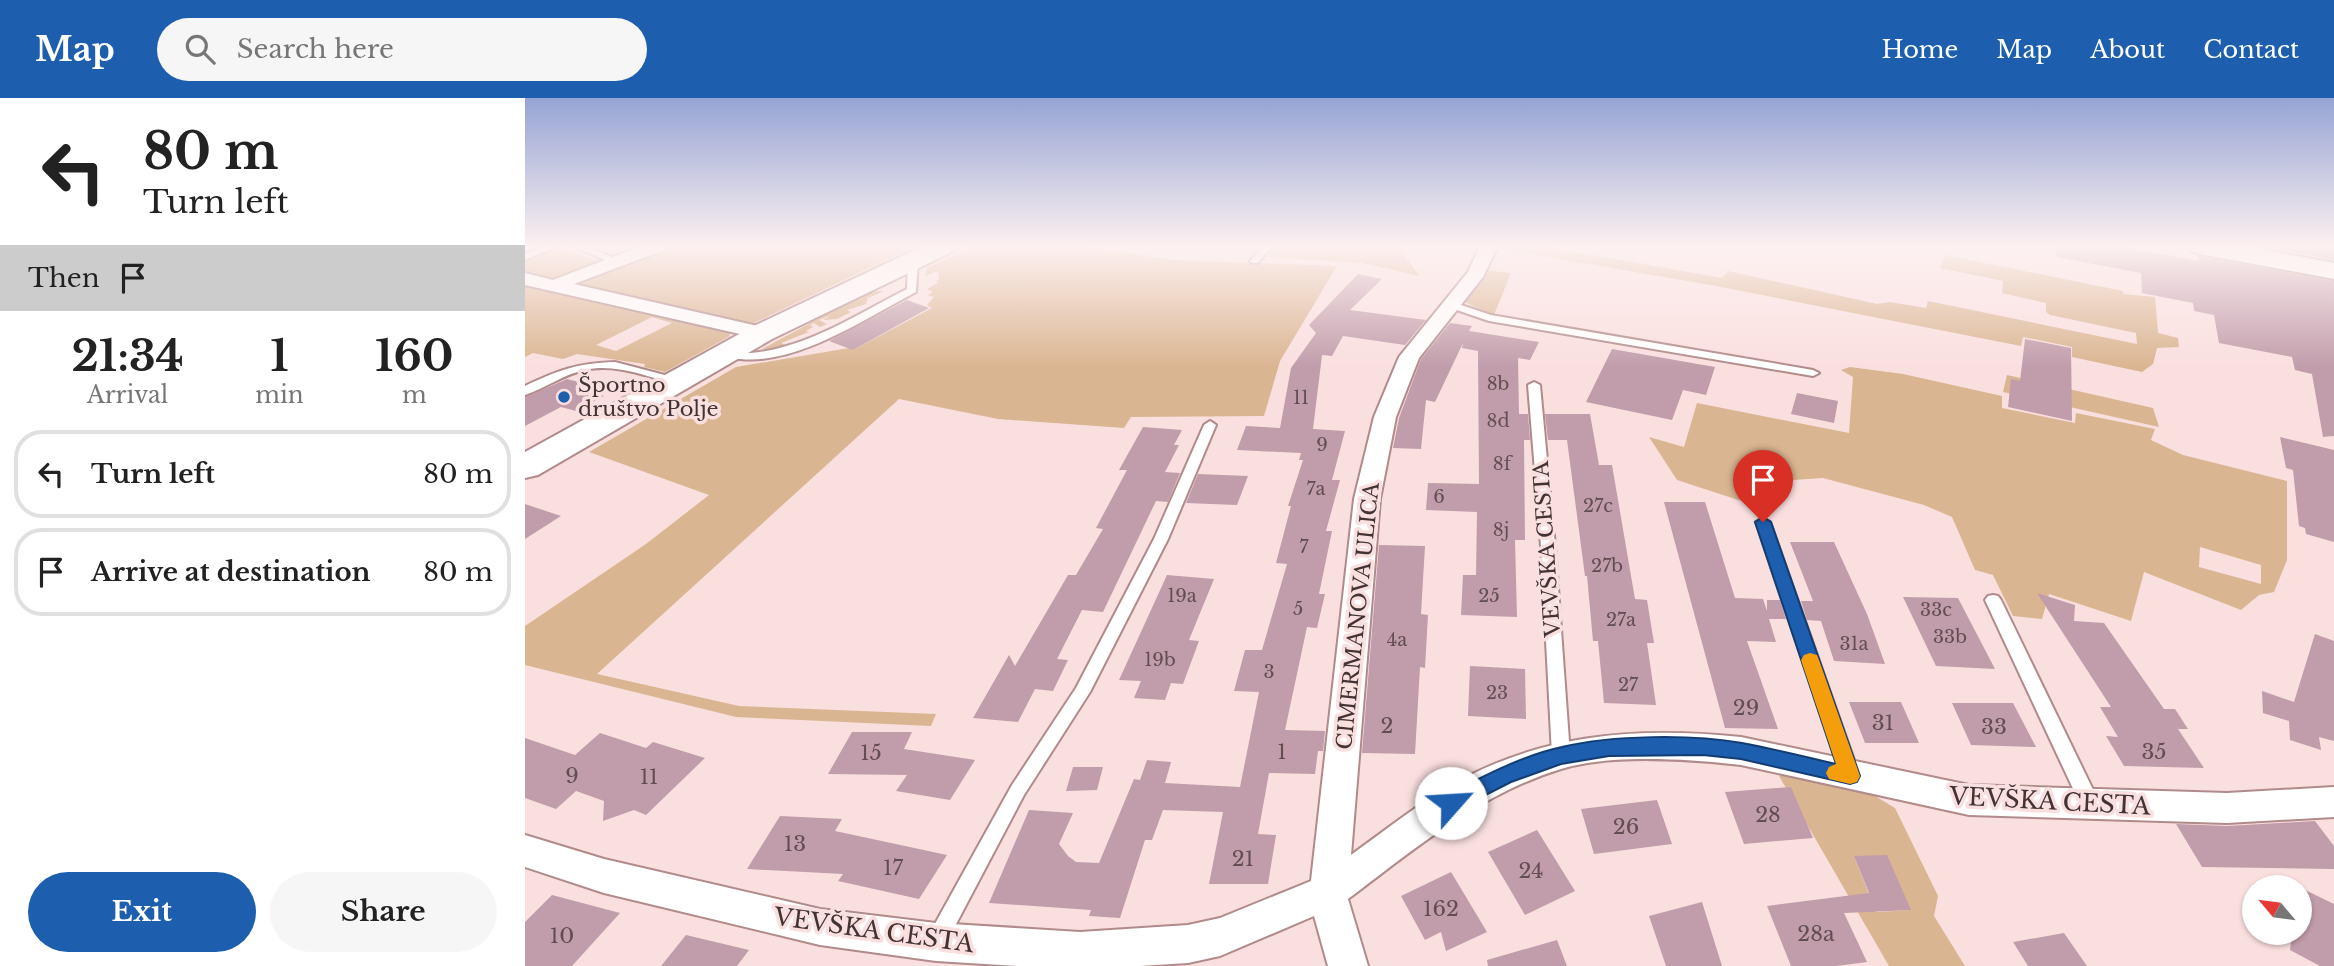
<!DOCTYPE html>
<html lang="en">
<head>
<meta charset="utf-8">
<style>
	:root { --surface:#fff; --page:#f6f6f6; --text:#222; --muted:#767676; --line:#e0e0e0; --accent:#1d5eaf }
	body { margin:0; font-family:"Libre Baskerville",serif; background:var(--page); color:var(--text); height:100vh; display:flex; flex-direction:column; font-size:26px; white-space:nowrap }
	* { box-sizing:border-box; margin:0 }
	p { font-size:23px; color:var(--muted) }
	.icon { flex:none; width:38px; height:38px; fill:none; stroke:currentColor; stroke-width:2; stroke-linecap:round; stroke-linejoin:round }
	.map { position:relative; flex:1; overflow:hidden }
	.side { display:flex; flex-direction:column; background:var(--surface); width:525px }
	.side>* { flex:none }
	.banner { background:#fff; color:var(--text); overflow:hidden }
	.needle { width:46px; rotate:299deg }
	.buttons { position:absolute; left:1717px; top:777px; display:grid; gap:14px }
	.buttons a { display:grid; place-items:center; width:70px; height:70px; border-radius:50%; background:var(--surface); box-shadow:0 2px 5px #0004; font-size:35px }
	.pin { position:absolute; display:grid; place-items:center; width:60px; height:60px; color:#fff; margin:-72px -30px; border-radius:50% 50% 50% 0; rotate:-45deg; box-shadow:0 0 7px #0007 }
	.pin .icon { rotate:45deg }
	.me { position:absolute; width:77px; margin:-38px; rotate:64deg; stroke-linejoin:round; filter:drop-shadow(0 0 5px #0008) }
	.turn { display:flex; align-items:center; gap:24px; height:147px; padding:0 28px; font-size:32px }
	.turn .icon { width:91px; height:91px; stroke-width:2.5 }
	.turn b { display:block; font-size:49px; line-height:60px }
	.then { display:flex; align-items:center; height:66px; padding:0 28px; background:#0003; gap:14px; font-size:26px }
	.eta { display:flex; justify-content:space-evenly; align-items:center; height:119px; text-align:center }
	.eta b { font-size:42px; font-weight:800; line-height:49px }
	.button { display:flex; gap:14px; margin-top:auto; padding:14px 28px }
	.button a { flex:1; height:80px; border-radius:42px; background:var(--accent); color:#fff; font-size:28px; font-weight:800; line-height:80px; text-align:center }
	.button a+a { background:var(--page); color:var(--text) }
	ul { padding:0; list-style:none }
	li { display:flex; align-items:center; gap:21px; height:88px; margin:0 14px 10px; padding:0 14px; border:4px solid var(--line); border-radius:28px }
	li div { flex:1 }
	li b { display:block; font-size:26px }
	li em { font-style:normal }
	header { display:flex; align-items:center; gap:42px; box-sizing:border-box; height:98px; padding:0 35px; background:var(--accent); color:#fff }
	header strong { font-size:33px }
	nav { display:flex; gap:38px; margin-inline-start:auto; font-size:24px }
	.search { width:490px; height:63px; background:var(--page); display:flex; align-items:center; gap:18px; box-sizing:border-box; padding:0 24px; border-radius:38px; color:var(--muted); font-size:26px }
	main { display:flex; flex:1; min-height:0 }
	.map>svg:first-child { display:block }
	.green { fill:#dab591; fill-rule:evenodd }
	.building { fill:#c19caa }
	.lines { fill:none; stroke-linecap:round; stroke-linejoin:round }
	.lane-casing { stroke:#b18a8a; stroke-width:4 }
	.street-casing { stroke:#b18a8a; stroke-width:4 }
	.secondary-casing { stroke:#b18a8a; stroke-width:4 }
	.lane { fill:#fff; fill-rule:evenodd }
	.street { fill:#fff; fill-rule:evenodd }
	.secondary { fill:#fff; fill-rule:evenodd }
	.route { fill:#1d5eaf; stroke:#133d72; stroke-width:2 }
	.slow { fill:#f59e0b }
	.poi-dot { fill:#1d5eaf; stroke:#fadfdf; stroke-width:2.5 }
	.labels { text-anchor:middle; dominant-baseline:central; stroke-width:7; stroke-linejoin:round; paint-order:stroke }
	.number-label { font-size:18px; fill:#624d51 }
	.poi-label { font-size:21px; fill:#433333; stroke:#fadfdf; text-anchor:start }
	.street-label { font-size:21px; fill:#433333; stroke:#fadfdf }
	.near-number-label { font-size:21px; fill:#624d51 }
	.near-street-label { font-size:24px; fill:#433333; stroke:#fadfdf }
</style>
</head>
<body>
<header>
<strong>Map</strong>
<div class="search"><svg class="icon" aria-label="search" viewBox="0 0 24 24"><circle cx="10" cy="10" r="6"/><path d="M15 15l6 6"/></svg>Search here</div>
<nav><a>Home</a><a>Map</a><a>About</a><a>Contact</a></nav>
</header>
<main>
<section class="side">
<div class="banner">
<div class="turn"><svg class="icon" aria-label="left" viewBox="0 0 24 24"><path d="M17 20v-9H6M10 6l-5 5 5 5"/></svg><div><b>80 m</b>Turn left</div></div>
<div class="then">Then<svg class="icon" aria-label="arrive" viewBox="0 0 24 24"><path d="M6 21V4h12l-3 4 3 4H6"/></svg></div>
</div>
<div class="eta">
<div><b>21:34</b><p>Arrival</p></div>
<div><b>1</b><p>min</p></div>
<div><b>160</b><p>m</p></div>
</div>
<ul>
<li><svg class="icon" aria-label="left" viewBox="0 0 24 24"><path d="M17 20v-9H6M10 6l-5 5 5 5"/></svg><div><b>Turn left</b></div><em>80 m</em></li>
<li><svg class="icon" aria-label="arrive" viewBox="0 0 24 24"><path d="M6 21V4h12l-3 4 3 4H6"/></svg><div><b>Arrive at destination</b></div><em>80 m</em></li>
</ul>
<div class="button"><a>Exit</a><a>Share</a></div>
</section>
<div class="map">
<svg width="1809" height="868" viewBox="0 0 1809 868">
	<rect width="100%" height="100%" fill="#fadfdf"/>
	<g class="green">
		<polygon points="139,148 390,148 223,228 41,188"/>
		<polygon points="449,148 556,148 647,162 812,168 755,263 739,318 606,319 599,330 473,321 374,301 72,576 214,608 411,616 406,628 211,619 0,567 0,528 121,446 184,397 64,354 211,269 324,250 328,252 407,210 402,207 409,199 403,197 408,194 402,191 414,184 411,183 414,181 413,173 400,178 402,170"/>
		<polygon points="750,148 874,148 894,178 837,165 742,159"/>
		<polygon points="971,148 1015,148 1197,180 1203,173 1352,206 1365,204 1401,210 1403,203 1612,246 1611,235 1525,217 1521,214 1521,205 1477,195 1478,183 1415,170 1420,157 1598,193 1598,196 1630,199 1633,235 1653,240 1654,249 1632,250 1628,266 1617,274 1547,259 1547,249 1498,239 1496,248 1191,188 970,150"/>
		<polygon points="34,150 80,165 29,185 0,177 0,162"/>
		<polygon points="960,172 986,175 969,217 939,204"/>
		<path d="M 0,184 L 204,234 L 205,238 L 140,274 L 119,269 L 120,266 L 52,256 L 38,261 L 8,255 L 0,259 ZM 127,219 L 147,225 L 91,253 L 71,247 Z"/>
		<polygon points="352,193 359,193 343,200 341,206 322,212 326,214 312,221 298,222 306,217 294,222 302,226 295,229 289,225 285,227 288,229 281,233 284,234 256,245 262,248 248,252 237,251 341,195"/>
		<path d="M 1325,269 L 1378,276 L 1477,298 L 1477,310 L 1550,325 L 1551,315 L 1630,331 L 1626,342 L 1658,357 L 1762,383 L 1762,462 L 1749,494 L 1734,497 L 1716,512 L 1619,474 L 1606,523 L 1524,496 L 1517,521 L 1488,518 L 1468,477 L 1450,472 L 1427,419 L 1399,407 L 1298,380 L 1252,383 L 1244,412 L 1152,382 L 1124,339 L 1159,349 L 1172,305 L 1324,335 L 1328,279 L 1316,272 ZM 1675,449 L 1736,467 L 1736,486 L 1674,469 Z"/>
		<polygon points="1482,277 1628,310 1634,329 1478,294"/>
		<path d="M 1275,677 L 1350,698 L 1370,710 L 1413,798 L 1409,818 L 1440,868 L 1364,868 L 1254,678 ZM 1329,758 L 1385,812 L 1351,814 Z"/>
	</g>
	<g class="building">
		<polygon points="1531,148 1595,148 1673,163 1673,158 1809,183 1809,338 1798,339 1787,276 1770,272 1767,259 1694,245 1689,217 1669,213 1668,205 1617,195 1616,175 1531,159"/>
		<polygon points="1735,148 1809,148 1809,162"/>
		<polygon points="833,176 857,181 825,212 901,222 880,247 818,238 807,258 797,257 788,331 820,333 807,382 815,382 801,433 807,433 794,496 800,496 792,530 782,529 760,632 800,633 798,653 793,653 790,676 744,675 733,736 751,737 743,786 684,786 698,714 638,712 627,742 620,742 595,820 564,818 566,812 464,805 504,712 548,715 534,746 543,758 551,764 574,765 609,681 615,682 622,662 646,664 640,685 715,689 734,594 709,593 720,552 737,552 762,466 751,465 766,408 763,408 778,362 774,362 776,355 712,352 721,328 755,330 766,270 791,235 784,227"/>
		<polygon points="382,202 404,210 328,252 304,243"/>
		<polygon points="925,225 947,228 944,233 1014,244 1005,262 993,260 994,316 1003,316 1005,342 999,342 1000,442 990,442 992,519 936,517 938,477 951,477 952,414 901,412 903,385 954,386 953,253 937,250 938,245 910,304 901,302 896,351 868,350 874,320 896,261"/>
		<polygon points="1500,241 1546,250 1547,323 1483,309 1486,281 1495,283"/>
		<polygon points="1087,251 1190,269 1181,297 1158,292 1147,322 1061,304"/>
		<polygon points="42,281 73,289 65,294 79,298 51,313 36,309 0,328 0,299"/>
		<polygon points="1272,295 1313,303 1309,325 1266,316"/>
		<polygon points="1020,316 1065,316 1074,367 1087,367 1110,501 1122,502 1129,545 1122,545 1131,607 1079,605 1073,543 1068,543 1062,478 1060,478 1042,342 1023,342"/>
		<polygon points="618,329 657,332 649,347 654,347 640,374 655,375 643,404 631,403 578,514 557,512 532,561 543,562 528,593 510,591 493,624 448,620 484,557 490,568 543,477 551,477 578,431 571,430 602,372 594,372"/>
		<polygon points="1755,339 1809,352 1809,444 1781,436 1780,430 1774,428 1768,372 1761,370"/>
		<polygon points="673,376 723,378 712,407 661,405"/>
		<polygon points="1139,404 1180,404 1210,500 1238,501 1242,513 1242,502 1255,502 1261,521 1244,521 1251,544 1222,543 1253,631 1200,630"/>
		<polygon points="0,406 36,418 0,441"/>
		<polygon points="1265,444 1309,444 1342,516 1360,566 1309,563 1296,523 1282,522 1276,503 1288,503"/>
		<polygon points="854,447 900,448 896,516 903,517 900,570 895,569 890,656 837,655"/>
		<polygon points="642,477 689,481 664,542 674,543 658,586 646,585 640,602 609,600 616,583 594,582"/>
		<polygon points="1512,495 1550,507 1549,523 1579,525 1639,611 1650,611 1663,631 1653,631 1679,670 1599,668 1581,638 1593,639 1575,609 1586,609"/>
		<polygon points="1378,499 1433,500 1470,571 1411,568"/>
		<polygon points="1790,536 1809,543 1809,643 1794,639 1796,652 1765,642 1764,623 1738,615 1737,593 1769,604"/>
		<polygon points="945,568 1000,571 1001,621 943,618"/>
		<polygon points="1324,604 1376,604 1394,645 1340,645"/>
		<polygon points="1427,605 1488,605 1511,649 1446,647"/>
		<polygon points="327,634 387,634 379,651 450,662 425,702 371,693 382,677 303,676"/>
		<polygon points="75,635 121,650 128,644 180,660 121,717 109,712 78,723 79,703 51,693 31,711 0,700 0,640 50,657"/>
		<polygon points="548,669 578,669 572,692 541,693"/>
		<polygon points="1266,689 1288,740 1219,746 1200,694"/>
		<polygon points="1132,702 1147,746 1069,756 1056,711"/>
		<polygon points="255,718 317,721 310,733 422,757 394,801 313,783 318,776 222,771"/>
		<polygon points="1790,723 1809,748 1809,771 1677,769 1651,726 1702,728"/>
		<polygon points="1012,732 1050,793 1000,817 963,754"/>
		<polygon points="1362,757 1386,812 1319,815 1342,864 1311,868 1266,868 1242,808 1344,795 1329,758"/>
		<polygon points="926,774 962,834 921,853 916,834 900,842 876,798"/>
		<polygon points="1774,789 1809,806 1809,868 1795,868 1765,852 1767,835 1774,835"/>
		<polygon points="27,797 95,815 47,868 0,868 0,824"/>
		<polygon points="1177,804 1197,868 1141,868 1124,818"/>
		<polygon points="1539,835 1562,868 1503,868 1488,844"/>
		<polygon points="161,837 224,852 212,868 136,868"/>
		<polygon points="1032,842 1042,868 963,868 962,862"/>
	</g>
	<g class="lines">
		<g class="lane-casing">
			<g id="lane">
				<polygon points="19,148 33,148 0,162 0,156"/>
				<polygon points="47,148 61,148 98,164 90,166"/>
				<polygon points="738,148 747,148 733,165 727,165 725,163"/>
				<path d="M 388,160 L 393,163 L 391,194 C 341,220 273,267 215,261 C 207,260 200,260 194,256 C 203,250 215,255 226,255 C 237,254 248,252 258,249 C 302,237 342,211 382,191 L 383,163 Z"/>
				<polygon points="924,203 966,217 1288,272 1294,275 1288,278 964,223 920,208 920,204"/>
				<path d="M 90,264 L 155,281 L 157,283 L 151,286 C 122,279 91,265 60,272 C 39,276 21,290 0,297 L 0,288 C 33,272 53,265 90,264 Z"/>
				<polygon points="1009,284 1015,287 1030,448 1045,657 1042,662 1036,664 1030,662 1027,657 1016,448 1003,287"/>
				<polygon points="685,323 691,327 643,441 565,594 499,697 420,847 413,850 406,847 403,840 406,833 487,687 551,590 629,441 679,327"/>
				<polygon points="1238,420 1245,424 1334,676 1331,681 1325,684 1319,681 1316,676 1231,424"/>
				<polygon points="1468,497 1473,498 1476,502 1572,700 1574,706 1572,712 1565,714 1558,712 1460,502 1463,498"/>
			</g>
		</g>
		<g class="street-casing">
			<g id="street">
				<polygon points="116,148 141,148 139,152 49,186 237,229 244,231 247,235 244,239 237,241 0,187 0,175 28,182"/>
				<path d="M 955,148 L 973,148 L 958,179 L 894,260 L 871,319 L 855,401 L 826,757 C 855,736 883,714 913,695 C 1008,636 1108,628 1216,639 L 1444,687 L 1702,695 L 1809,689 L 1809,719 L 1702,725 L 1444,717 L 1216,667 C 1165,661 1084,656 1036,671 C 954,696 890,751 823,801 L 843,868 L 803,868 L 789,818 L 695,858 L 663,865 L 615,868 L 492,868 L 411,863 L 295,847 L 79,795 L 0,769 L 0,737 L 79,761 L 295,811 L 411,825 L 555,834 L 663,827 L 695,820 L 786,783 L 829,401 L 849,319 L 874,259 L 943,174 Z"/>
			</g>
		</g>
		<g class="secondary-casing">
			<g id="secondary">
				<polygon points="398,148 433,148 429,153 247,241 13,377 0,380 0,354 227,229"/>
				<polygon points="1662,148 1719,148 1809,165 1809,181 1675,156 1666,153"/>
			</g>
		</g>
		<use href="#lane" class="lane"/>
		<use href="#street" class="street"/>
		<use href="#secondary" class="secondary"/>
	</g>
	<linearGradient id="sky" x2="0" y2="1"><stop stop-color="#96a4d4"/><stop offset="0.55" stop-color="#fdf1f1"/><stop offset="1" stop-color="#fdf1f1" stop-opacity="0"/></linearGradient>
	<rect width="1809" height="270" fill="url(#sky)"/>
	<path class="route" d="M 1238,419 L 1246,424 L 1335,678 L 1332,684 L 1325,686 L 1216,661 L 1178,657 L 1084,658 L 1036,666 L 986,684 L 933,711 L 926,714 L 919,711 L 915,705 L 919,698 C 956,680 995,658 1037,649 C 1087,637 1166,636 1217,645 C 1249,651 1280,659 1311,666 L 1230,424 Z"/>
	<polygon class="slow" points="1285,555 1292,557 1294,562 1335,678 1332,684 1325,686 1304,681 1301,675 1304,669 1311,666 1276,562 1279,557"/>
	<circle class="poi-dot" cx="39" cy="299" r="7"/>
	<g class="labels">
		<g class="number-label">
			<text x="973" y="286">8b</text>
			<text x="776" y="300">11</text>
			<text x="973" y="323">8d</text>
			<text x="797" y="347">9</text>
			<text x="977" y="366">8f</text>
			<text x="791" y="391">7a</text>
			<text x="914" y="399">6</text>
			<text x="1073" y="408">27c</text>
			<text x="976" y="432">8j</text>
			<text x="779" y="449">7</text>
			<text x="1082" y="468">27b</text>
			<text x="657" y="498">19a</text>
			<text x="964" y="498">25</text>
			<text x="773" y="511">5</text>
			<text x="1411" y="512">33c</text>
			<text x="1096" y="522">27a</text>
			<text x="1425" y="539">33b</text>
			<text x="872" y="542">4a</text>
			<text x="1329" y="546">31a</text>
			<text x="635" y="562">19b</text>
			<text x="744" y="574">3</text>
			<text x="1103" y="587">27</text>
			<text x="972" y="595">23</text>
		</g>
		<g class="poi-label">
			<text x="53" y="287">Športno<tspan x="53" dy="24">društvo Polje</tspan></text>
		</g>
		<g class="street-label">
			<text transform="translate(1022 451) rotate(-94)">VEVŠKA CESTA</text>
			<text transform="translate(833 518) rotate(-84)">CIMERMANOVA ULICA</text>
		</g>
		<g class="near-number-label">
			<text x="1221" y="610">29</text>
			<text x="1358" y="625">31</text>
			<text x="862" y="628">2</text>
			<text x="1469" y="629">33</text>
			<text x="757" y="654">1</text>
			<text x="1629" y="654">35</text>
			<text x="346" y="655">15</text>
			<text x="47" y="678">9</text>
			<text x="124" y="679">11</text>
			<text x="1243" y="717">28</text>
			<text x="1101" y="729">26</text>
			<text x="270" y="746">13</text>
			<text x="718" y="761">21</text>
			<text x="368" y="770">17</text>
			<text x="1006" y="773">24</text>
			<text x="916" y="811">162</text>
			<text x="1291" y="836">28a</text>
			<text x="37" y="838">10</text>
		</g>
		<g class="near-street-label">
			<text transform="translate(1525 703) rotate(3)">VEVŠKA CESTA</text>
			<text transform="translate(349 832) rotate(8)">VEVŠKA CESTA</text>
		</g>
	</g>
</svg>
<div class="buttons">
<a><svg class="needle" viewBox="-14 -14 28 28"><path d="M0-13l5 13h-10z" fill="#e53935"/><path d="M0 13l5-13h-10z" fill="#767676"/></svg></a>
</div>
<div class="pin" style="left:1238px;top:424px;background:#d93025"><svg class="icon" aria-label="arrive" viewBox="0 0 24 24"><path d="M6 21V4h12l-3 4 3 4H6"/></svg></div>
<svg class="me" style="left:926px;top:705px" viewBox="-20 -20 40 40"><circle r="19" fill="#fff"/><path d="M0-13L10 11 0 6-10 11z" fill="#1d5eaf"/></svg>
</div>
</main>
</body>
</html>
